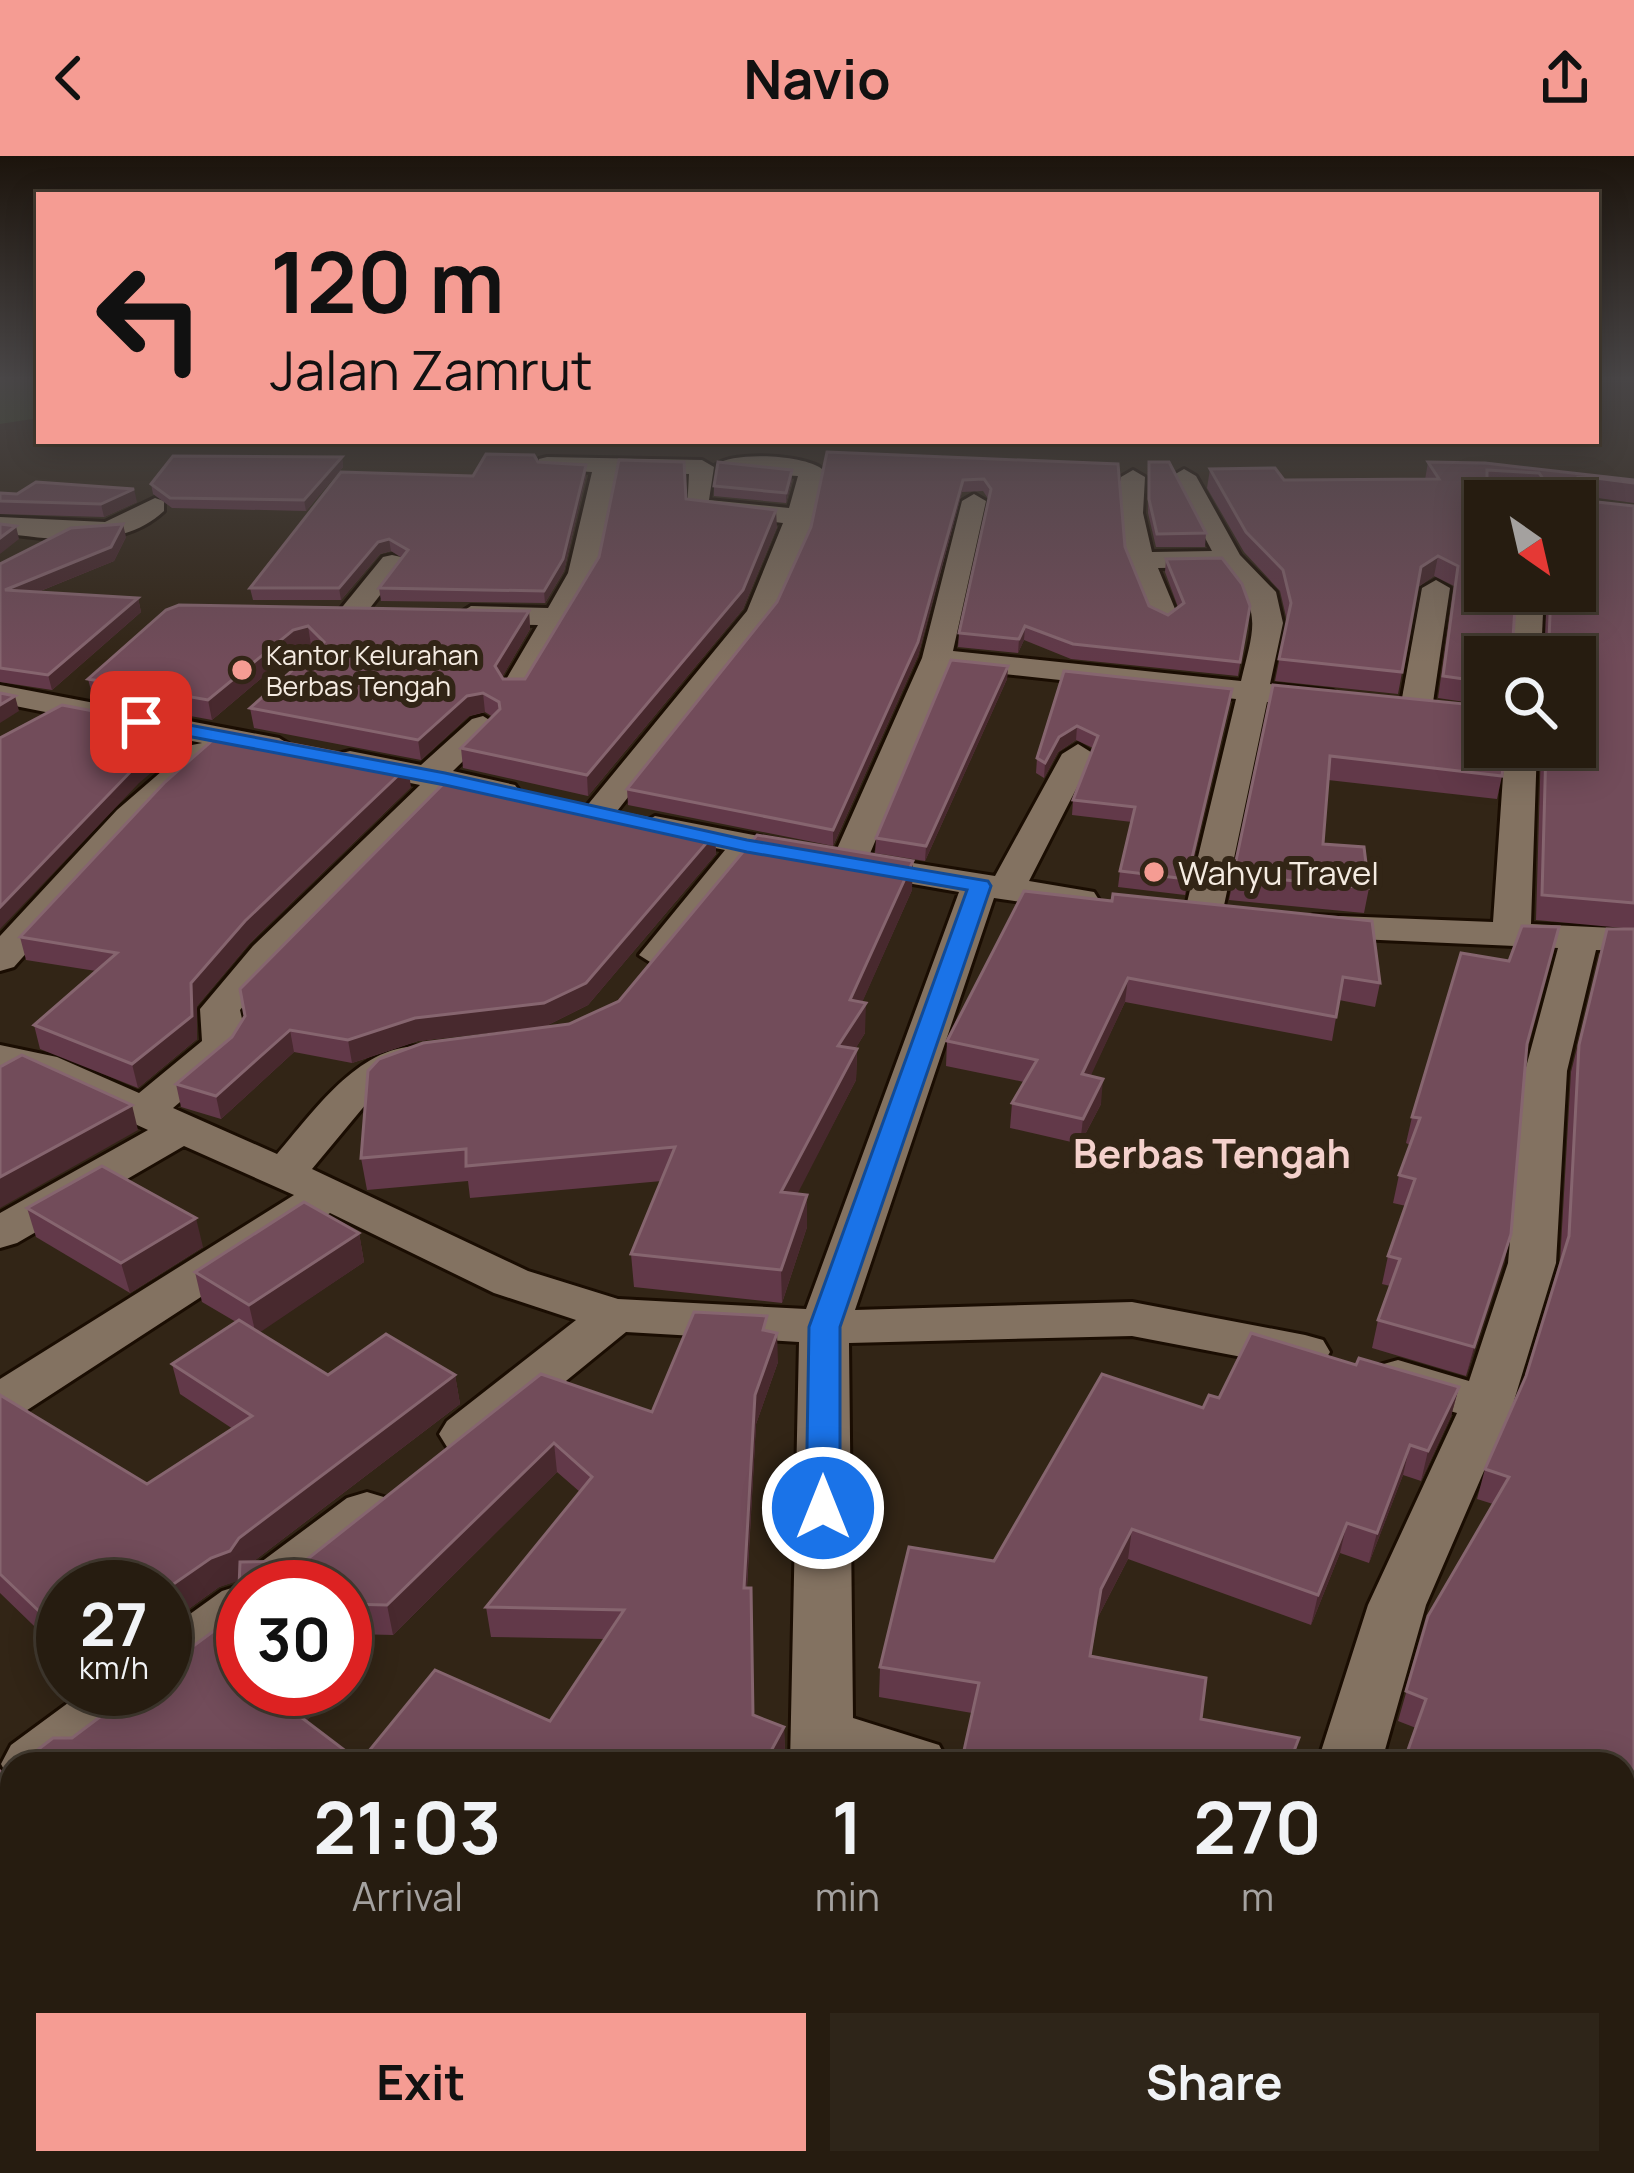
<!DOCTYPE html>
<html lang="en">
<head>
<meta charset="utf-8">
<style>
	:root { --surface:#261c10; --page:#2e2519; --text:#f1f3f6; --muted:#a4a19f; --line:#423a30; --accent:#f59c93 }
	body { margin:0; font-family:Manrope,sans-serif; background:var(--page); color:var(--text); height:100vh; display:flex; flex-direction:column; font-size:45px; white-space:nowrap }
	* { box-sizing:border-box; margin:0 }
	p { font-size:39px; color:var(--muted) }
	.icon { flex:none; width:66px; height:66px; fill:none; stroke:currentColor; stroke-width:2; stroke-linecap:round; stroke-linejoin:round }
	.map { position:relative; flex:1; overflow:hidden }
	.details { position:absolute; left:0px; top:1596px; width:1635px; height:423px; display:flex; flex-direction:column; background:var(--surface); border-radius:36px 36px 0 0; box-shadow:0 6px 30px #0003,0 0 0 3px var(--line) }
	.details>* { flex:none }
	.guide { position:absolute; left:36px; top:36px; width:1563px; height:252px; border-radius:0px; box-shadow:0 6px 30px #0003,0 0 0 3px var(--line); background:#f59c93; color:#111; overflow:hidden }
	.needle { width:78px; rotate:146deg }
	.buttons { position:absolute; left:1464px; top:324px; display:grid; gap:24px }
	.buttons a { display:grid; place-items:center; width:132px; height:132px; border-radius:0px; background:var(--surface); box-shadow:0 6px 30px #0003,0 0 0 3px var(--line); font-size:60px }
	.speed { position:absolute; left:36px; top:1404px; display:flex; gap:24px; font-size:60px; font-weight:700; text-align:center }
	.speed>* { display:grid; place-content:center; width:156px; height:156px; border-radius:50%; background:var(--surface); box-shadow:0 6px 30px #0003,0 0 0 3px var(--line); line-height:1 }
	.speed small { font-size:30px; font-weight:400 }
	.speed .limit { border:18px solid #d22; background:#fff; color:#111 }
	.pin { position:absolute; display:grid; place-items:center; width:102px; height:102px; color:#fff; margin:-51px; border-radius:24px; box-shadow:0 6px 18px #0006 }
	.me { position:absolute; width:132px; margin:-66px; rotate:0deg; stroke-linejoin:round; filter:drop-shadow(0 0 9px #0008) }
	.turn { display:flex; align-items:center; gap:42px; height:252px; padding:0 36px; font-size:54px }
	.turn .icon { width:156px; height:156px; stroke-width:2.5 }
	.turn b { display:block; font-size:84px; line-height:102px }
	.eta { display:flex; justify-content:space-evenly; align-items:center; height:204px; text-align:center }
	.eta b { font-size:72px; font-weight:700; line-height:84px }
	.primary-button { display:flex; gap:24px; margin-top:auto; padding:24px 36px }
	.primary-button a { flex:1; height:138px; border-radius:0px; background:var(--accent); color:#111; font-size:48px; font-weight:700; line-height:138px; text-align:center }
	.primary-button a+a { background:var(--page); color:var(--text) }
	header { display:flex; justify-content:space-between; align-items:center; height:156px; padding:0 36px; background:var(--accent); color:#111; font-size:54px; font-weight:700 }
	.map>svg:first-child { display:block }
	.green { fill:#374822 }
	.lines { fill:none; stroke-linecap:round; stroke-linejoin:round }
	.minor-casing { stroke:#1a0d02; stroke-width:6 }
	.minor { fill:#837261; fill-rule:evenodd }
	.wall { fill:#623949; fill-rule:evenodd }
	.shaded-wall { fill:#48292e }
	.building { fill:#724c5a; stroke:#86656f; stroke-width:3; fill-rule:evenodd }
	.route { fill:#1a73e8; stroke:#114b97; stroke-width:3 }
	.poi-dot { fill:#f59c93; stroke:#322516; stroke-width:4.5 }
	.labels { text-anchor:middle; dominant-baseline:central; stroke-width:12; stroke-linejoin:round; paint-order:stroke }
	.far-poi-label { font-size:27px; fill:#f4ebe1; stroke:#322516; text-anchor:start }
	.poi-label { font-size:33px; fill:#f4ebe1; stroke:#322516; text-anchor:start }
	.quarter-label { font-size:39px; font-weight:bold; fill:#f4d1cc; stroke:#322516 }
</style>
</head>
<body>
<header><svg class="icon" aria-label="back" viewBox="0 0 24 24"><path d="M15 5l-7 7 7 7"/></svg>Navio<svg class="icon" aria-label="share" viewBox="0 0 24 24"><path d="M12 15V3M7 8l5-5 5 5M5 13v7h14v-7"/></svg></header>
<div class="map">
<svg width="1634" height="2017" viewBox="0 0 1634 2017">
	<rect width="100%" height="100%" fill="#322516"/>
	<polygon class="green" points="0,224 39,224 39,262 0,268"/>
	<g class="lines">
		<g class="minor-casing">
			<g id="minor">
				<path d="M 547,301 L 702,304 L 714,311 L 709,344 L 789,352 L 798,320 L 728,316 L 716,309 C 733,295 805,299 822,313 C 823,354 793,422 773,458 L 610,664 L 598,667 L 581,657 L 747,455 L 783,367 L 687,355 L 689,318 L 616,316 L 596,417 L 527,538 L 505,538 L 501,532 L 538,469 L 471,468 L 457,459 L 471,450 L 548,452 L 568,417 L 592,316 L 539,313 L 539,303 Z"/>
				<path d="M 1184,313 L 1196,320 L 1240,399 L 1276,436 L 1283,467 L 1270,528 L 1333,535 L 1348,544 L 1333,553 L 1267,546 L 1222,759 L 1203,770 L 1184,759 L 1236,543 L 948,512 L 869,700 L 995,720 L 1062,598 L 1078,588 L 1094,598 L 1029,725 L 1094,736 L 1099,744 L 1081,755 L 994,742 L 855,1154 L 1132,1146 L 1305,1179 L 1323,1184 L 1330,1196 L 1323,1208 L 1305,1213 L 1132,1180 L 849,1187 L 853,1562 L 939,1589 L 949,1608 L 790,1608 L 799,1186 L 626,1176 L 485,1291 L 466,1297 L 447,1291 L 439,1278 L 447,1265 L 576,1164 L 494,1137 L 330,1057 L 18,1260 L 0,1265 L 0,1223 L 294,1039 L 184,990 L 17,1087 L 0,1092 L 0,1057 L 148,974 L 30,920 L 0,915 L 0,889 L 57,901 L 139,937 L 202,885 L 200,853 L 253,790 L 420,629 L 338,612 L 334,605 L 338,598 L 350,595 L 421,609 L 472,563 L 483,560 L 499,570 L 453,615 L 515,629 L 520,636 L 515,643 L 503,646 L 451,636 L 281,806 L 240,854 L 246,880 L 233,901 L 173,952 L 277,998 C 317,952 368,875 439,893 L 445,902 L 439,911 L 381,930 L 312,1013 L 528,1115 L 618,1143 L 806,1153 L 959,736 L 757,701 L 672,807 L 658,811 L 639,799 L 725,694 L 643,677 L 638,670 L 655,660 L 836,695 L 922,502 L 962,345 L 974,338 L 986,345 L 953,495 L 1241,525 C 1254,470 1264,454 1222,411 L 1158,412 L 1178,460 L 1174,466 L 1154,466 C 1128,423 1116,371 1121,321 L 1133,314 L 1145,321 L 1143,357 L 1152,396 L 1212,395 L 1172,320 Z"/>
				<path d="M 155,342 L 164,345 L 164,355 C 120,396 54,383 0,377 L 0,361 L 105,366 Z"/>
				<polygon points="392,399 401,401 405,407 363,461 343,461 339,455 383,401"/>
				<polygon points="1436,424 1450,432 1432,553 1416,562 1400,553 1422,432"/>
				<polygon points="1516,435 1544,435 1541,501 1511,501"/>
				<polygon points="0,529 279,582 295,592 279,602 215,589 219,596 214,603 141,668 14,811 0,815 0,780 117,654 192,589 202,587 0,547"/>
				<polygon points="1505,591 1537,591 1531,768 1634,773 1634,795 1596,794 1567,915 1556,1107 1513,1248 1426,1449 1381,1608 1317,1608 1368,1449 1457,1257 1380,1235 1372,1222 1380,1209 1398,1204 1469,1225 1508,1107 1525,915 1558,792 1313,781 1294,770 1313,759 1493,766"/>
				<polygon points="367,1336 387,1342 395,1357 387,1372 310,1431 243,1431 243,1483 186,1526 165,1533 164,1533 165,1476 222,1435 241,1429 249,1415 347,1342"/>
				<polygon points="87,1533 163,1533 155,1551 80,1608 12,1608 11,1627 1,1608 11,1589"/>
				<polygon points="1623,1819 1634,1823 1634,1889 1623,1885"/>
				<polygon points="574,2007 654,2007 649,2017 570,2017"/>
			</g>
		</g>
		<use href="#minor" class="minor"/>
	</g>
	<g class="wall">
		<polygon points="827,296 1118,308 1125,391 1149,450 1168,459 1178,451 1165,416 1166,403 1250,450 1238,520 1071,503 1024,484 1018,497 958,491 959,477 989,344 983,335 962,336 918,500 833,690 628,649 627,633 777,446 811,371"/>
		<polygon points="342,301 343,311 306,355 172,352 153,338 151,328"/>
		<polygon points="538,306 586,309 586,320 564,415 545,447 381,445 379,432 402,402 391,395 380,398 341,444 253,444 250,432 473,320"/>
		<polygon points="1149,306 1206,377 1205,391 1156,391 1148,357"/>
		<path d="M 1428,306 L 1634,324 L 1634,347 L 1576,339 L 1579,344 L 1634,350 L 1634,773 L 1536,764 L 1541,591 L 1575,591 L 1485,501 L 1485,549 L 1438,542 L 1454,430 L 1434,420 L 1418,431 L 1398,538 L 1275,525 L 1287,465 L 1280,435 L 1244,396 L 1207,332 L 1210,313 L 1284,324 L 1425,324 ZM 1485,345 L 1575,435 L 1547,435 L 1545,482 L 1513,482 Z"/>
		<polygon points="792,314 792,324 786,347 714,340 714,330"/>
		<polygon points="0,337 17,338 137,346 104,361 0,358"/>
		<polygon points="686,343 777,371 743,453 588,640 463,612 461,592 493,561 485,556 469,560 421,604 254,572 250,552 316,494 311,489 296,493 212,564 93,542 88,523 166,454 529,455 530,473 502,521 503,523 525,523"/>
		<polygon points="126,381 114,405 38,436 138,442 141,456 52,534 0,526 0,408"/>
		<polygon points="1008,510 1007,523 925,705 875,697 876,682"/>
		<polygon points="1064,515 1232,533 1185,739 1118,731 1120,715 1132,666 1072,659 1073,644 1093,592 1076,584 1058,596 1044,622 1036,617 1037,602"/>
		<polygon points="1273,529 1502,620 1497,643 1328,624 1323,688 1369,732 1364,757 1229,744"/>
		<polygon points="411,631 250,787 197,850 197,883 138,932 40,893 34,869 96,815 26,804 20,781"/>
		<polygon points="715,677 716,698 588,849 546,870 418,885 352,907 294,896 221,963 181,951 176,928 232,881"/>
		<polygon points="912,734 862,846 865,877 855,893 857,893 856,924 797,1037 807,1071 782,1147 634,1131 631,1098 662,1025 470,1042 468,1025 367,1034 361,1002 569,868"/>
		<polygon points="1024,735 1380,827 1375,851 1339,844 1332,885 1125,846 1090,920 1101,948 1080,988 1010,972 1012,947 1024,926 946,910 947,885"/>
		<polygon points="1607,773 1634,773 1634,1774 1623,1769 1623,1608 1416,1572 1398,1565 1428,1460 1493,1348 1477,1343 1485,1313 1526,1220 1560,1107 1571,916"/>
		<polygon points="1527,889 1511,1078 1466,1220 1372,1192 1378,1164 1390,1130 1382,1128 1388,1100 1406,1050 1393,1047 1399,1019 1410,989 1406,987 1412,961"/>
		<polygon points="27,1052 203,1091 130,1137 36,1081"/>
		<path d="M 359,1077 L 364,1106 L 259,1176 L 328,1219 L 455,1219 L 460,1248 L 254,1405 L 305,1405 L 541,1218 L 652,1256 L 768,1175 L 778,1206 L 756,1268 L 747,1432 L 753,1559 L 784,1571 L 785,1601 L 781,1608 L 19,1608 L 72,1582 L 238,1457 L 239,1424 L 219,1431 L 165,1470 L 165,1431 L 63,1431 L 63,1498 L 0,1437 L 0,1239 L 147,1328 L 233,1273 L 180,1238 L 172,1208 L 236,1166 L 202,1146 L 195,1116 ZM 557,1316 L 580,1336 L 486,1451 L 491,1481 L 604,1483 L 550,1565 L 360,1606 L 306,1565 L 339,1533 L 243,1533 L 243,1431 L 345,1431 L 345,1527 L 362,1510 L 356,1480 L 352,1478 L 393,1479 Z"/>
		<polygon points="1356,1209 1459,1231 1451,1260 1421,1325 1403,1319 1369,1407 1340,1397 1311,1469 1128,1403 1097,1463 1091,1500 1201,1563 972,1557 879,1541 880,1511 994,1405 1203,1252 1219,1242"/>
		<polygon points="1377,2007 1623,2007 1634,2017 1396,2017"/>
	</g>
	<g class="shaded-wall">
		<polygon points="342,301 343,311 306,355 304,344"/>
		<polygon points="586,309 586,320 564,415 545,447 544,435"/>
		<polygon points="792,314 792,324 786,347 786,337"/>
		<polygon points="1580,320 1576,339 1569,327"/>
		<polygon points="963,324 962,336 918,500 833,690 833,674"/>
		<polygon points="134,333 137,346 104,361 101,348"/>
		<polygon points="776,354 777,371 743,453 588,640 587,619"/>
		<polygon points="123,368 126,381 114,405 8,448 5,434"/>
		<polygon points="16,370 19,383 0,398 0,382"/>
		<polygon points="389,383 391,395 380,398 341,444 339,432 378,386"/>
		<polygon points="1438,400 1434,420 1418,431 1421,411"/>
		<polygon points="138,442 141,456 52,534 48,519"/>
		<polygon points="529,455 530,473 497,530 495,510"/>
		<polygon points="308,470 311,489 296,493 212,564 208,544 293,474"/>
		<polygon points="1025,470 1024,484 1018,497 1019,483"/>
		<polygon points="1008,510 1007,523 925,705 926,690"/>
		<polygon points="1232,533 1230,547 1185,739 1187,723"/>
		<polygon points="483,537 485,556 469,560 421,604 418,584 467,540"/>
		<polygon points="15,540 19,555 0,567 0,549"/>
		<polygon points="1077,570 1076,584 1058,596 1044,622 1045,607 1059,581"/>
		<polygon points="182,572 185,588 139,627 0,773 0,751 135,611"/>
		<polygon points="408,610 411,631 250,787 197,850 197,883 138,932 132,908 191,827 245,765"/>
		<polygon points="715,677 716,698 588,849 546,870 418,885 352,907 348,884"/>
		<polygon points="913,705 912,734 853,867 866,847 865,877 838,921 838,890 850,844"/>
		<polygon points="1128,822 1125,846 1080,943 1082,918"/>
		<polygon points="290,874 294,896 221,963 216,940"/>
		<polygon points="857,893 856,924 782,1068 781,1036"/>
		<polygon points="1103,923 1101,948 1080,988 1083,963"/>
		<polygon points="132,949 138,974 0,1052 0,1021"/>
		<polygon points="807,1039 807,1071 782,1147 781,1114"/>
		<polygon points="196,1062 203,1091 130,1137 121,1107"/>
		<polygon points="359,1077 364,1106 256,1179 249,1149"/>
		<polygon points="1511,1078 1504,1106 1466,1220 1474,1191"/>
		<polygon points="777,1177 778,1206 756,1268 745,1462 744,1432 755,1239"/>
		<polygon points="455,1219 460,1248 246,1411 238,1425 219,1431 165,1470 165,1434 239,1382"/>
		<polygon points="1459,1231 1451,1260 1421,1325 1428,1295"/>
		<polygon points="554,1287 557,1316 393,1479 387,1449"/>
		<polygon points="1410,1289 1403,1319 1369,1407 1377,1377"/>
		<polygon points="1347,1367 1340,1397 1311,1469 1318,1439"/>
		<polygon points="1132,1373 1128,1403 1097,1463 1086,1530 1101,1433"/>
		<polygon points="356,1480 362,1510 345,1527 345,1490"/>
		<polygon points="301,1533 339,1533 292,1579 285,1549"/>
		<polygon points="784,1571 785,1601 781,1608 764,1608"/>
		<polygon points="483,2007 510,2007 502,2017 476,2017"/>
	</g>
	<g class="building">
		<polygon points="827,296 1118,308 1125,391 1149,450 1168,459 1184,447 1166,403 1222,402 1242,428 1250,450 1240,506 1073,488 1025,470 1019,483 959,477 991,333 984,323 963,324 918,486 833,674 627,633 777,446 811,371"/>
		<polygon points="486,298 534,299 538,306 586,309 563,403 544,435 379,432 408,394 389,383 378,386 339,432 250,432 341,316 473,320"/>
		<polygon points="173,300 342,301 304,344 170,342 151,328"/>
		<polygon points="619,304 684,306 686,343 776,354 743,434 587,619 461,592 500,553 499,546 483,537 467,540 418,584 250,552 324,486 308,470 293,474 208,544 88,523 166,454 179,449 529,455 495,510 503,523 525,523 599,401"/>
		<polygon points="718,306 792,314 786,337 714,330"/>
		<polygon points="1149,306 1169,306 1206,377 1157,378 1149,343"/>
		<path d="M 1428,306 L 1485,307 L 1634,324 L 1634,327 L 1580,320 L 1569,327 L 1579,344 L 1634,350 L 1634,747 L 1542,739 L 1546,591 L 1575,591 L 1575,501 L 1485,501 L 1485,526 L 1443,520 L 1458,410 L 1438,400 L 1421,411 L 1402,516 L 1279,503 L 1291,447 L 1283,414 L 1246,376 L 1210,313 L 1275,312 L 1284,324 L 1439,323 ZM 1487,314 L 1539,317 L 1546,327 L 1487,329 ZM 1485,345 L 1575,345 L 1575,435 L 1551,435 L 1549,483 L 1513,482 L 1516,435 L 1485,435 Z"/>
		<polygon points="36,326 134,333 101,348 0,345 0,337 17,338"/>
		<polygon points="0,368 16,370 0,382"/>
		<polygon points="123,368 111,391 5,434 138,442 48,519 0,512 0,408 71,372"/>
		<polygon points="951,504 1008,510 926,690 876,682"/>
		<polygon points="1064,515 1232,533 1187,723 1120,715 1135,651 1073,644 1098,580 1077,570 1059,581 1045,607 1037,602"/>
		<polygon points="1273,529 1485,550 1485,591 1505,591 1502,620 1330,600 1323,688 1364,691 1369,732 1233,719"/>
		<polygon points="0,537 15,540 0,549"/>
		<polygon points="62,549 182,572 135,611 0,751 0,582"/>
		<polygon points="223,575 408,610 245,765 191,827 192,860 132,908 34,869 117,797 20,781 165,626"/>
		<polygon points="451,620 715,677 586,827 544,847 415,862 348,884 290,874 216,940 176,928 232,881 245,860 240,833"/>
		<polygon points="757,679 913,705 850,844 866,847 838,890 857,893 781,1036 807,1039 781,1114 631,1098 675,991 466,1010 466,993 361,1002 368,915 379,903 423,887 569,868 619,845"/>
		<polygon points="1024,735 1112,745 1113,738 1372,765 1380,827 1343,821 1336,861 1128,822 1082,918 1103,923 1083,963 1012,947 1037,904 947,885"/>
		<polygon points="1522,770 1559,771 1527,888 1511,1078 1474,1191 1378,1164 1400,1103 1388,1100 1415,1023 1399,1019 1420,962 1412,961 1461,797 1509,805"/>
		<polygon points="1607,773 1634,773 1634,1738 1623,1734 1623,1608 1403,1608 1426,1543 1406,1535 1428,1460 1509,1321 1485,1313 1526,1220 1569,1080 1579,889"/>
		<polygon points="22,899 132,949 0,1021 0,911"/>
		<polygon points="102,1010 196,1062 121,1107 27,1052"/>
		<polygon points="304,1046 359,1077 249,1149 195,1116"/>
		<path d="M 694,1156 L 767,1160 L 763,1174 L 777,1177 L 755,1239 L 744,1432 L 751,1432 L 753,1559 L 784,1571 L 764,1608 L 19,1608 L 53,1582 L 72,1582 L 137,1533 L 165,1533 L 165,1505 L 180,1500 L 238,1457 L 240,1406 L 305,1405 L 541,1218 L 652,1256 ZM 554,1287 L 592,1321 L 486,1451 L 624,1454 L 550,1565 L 435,1514 L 360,1606 L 285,1549 L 301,1533 L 243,1533 L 243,1431 L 345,1431 L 345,1448 L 387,1449 Z"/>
		<polygon points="239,1164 328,1219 386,1178 455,1219 239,1382 230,1395 211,1402 165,1434 165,1431 63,1431 63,1478 0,1418 0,1239 147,1328 252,1260 172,1208"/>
		<polygon points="1251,1177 1356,1209 1359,1202 1459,1231 1428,1295 1410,1289 1377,1377 1347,1367 1318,1439 1132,1373 1101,1433 1090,1500 1206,1522 1201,1563 1299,1582 1289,1608 961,1608 979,1527 880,1511 909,1391 994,1405 1102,1218 1203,1252 1209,1239 1219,1242"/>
		<polygon points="345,1475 356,1480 345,1490"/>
		<polygon points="12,1614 12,2007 483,2007 476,2017 0,2017 0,1615 4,1619"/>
		<polygon points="1623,1888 1634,1893 1634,2017 1459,2017 1441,2007 1623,2007"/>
		<polygon points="668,2007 1353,2007 1348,2017 663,2017"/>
	</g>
	<linearGradient id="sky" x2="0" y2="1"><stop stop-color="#1c140c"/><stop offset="0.44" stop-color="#494647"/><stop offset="1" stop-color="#494647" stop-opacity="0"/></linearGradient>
	<rect width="1634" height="506" fill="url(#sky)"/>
	<polygon class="route" points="141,560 445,617 747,684 988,725 991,730 840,1171 840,1352 835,1361 811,1361 806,1352 809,1171 967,734 747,696 445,629 134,570 134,561"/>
	<g class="poi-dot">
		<circle cx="242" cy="514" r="12"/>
		<circle cx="1154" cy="716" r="12"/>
	</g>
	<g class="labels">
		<g class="far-poi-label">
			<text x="266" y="498">Kantor Kelurahan<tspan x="266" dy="31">Berbas Tengah</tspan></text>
		</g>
		<g class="poi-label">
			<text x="1178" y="716">Wahyu Travel</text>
		</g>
		<g class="quarter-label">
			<text x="1212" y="997">Berbas Tengah</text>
		</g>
	</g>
</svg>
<div class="buttons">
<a><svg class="needle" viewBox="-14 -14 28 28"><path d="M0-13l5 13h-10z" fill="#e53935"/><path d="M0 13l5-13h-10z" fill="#a4a19f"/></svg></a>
<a><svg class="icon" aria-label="search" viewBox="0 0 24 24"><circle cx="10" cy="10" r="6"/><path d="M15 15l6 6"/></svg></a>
</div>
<div class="speed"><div>27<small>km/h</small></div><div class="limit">30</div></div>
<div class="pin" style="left:141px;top:566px;background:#d93025"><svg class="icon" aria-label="arrive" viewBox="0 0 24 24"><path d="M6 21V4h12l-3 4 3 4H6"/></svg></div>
<svg class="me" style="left:823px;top:1352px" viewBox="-20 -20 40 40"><circle r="17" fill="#1a73e8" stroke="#fff" stroke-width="3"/><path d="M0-11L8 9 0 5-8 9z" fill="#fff"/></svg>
<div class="guide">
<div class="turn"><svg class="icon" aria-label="left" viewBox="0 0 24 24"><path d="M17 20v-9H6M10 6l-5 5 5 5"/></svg><div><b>120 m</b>Jalan Zamrut</div></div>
</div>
<section class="details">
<div class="eta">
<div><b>21:03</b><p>Arrival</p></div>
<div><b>1</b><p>min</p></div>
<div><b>270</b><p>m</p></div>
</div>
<div class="primary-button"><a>Exit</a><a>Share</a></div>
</section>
</div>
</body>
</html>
